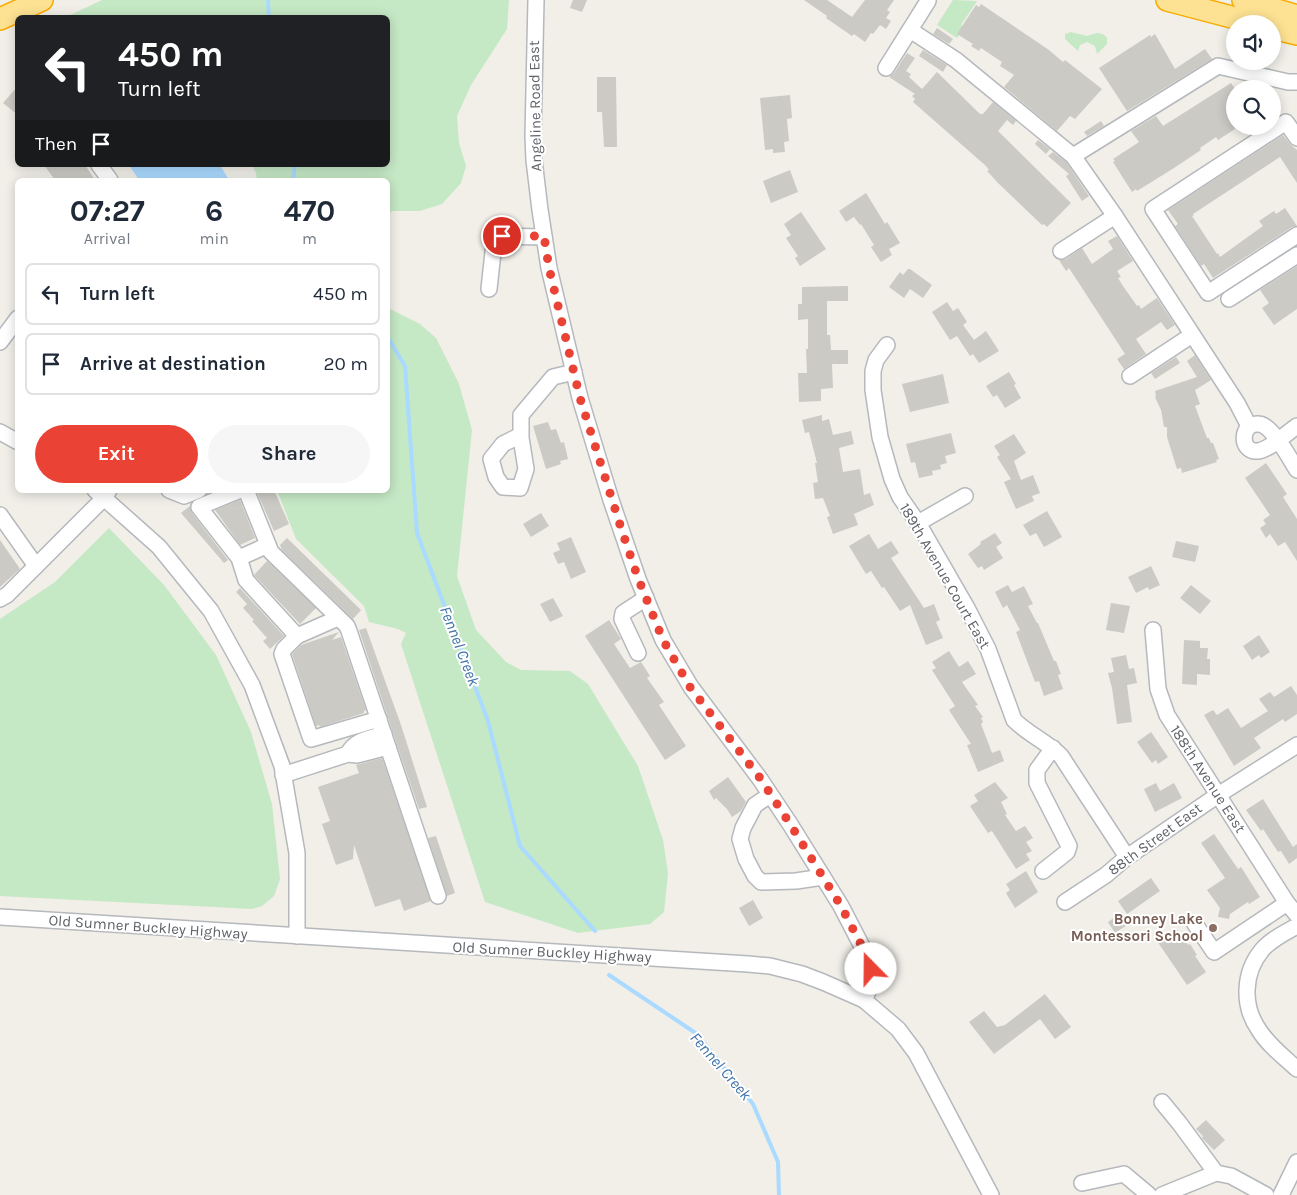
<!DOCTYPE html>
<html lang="en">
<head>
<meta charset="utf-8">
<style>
	:root { --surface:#fff; --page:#f6f6f7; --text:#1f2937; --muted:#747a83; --line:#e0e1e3; --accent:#ea4335 }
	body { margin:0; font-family:Karla,sans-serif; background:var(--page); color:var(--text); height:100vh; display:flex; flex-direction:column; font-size:19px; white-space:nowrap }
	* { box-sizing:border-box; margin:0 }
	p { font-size:16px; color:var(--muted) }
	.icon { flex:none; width:28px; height:28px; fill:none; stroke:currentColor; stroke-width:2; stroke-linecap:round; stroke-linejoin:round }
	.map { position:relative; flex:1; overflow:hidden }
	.details { position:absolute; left:15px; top:178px; width:375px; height:315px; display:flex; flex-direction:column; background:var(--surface); border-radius:8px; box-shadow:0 2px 12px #0003 }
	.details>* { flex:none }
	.hud { position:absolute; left:15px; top:15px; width:375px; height:152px; border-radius:8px; box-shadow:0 2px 12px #0003; background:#202124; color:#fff; overflow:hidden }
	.tools { position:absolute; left:1226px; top:15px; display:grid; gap:10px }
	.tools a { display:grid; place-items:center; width:55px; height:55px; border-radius:50%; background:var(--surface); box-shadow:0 2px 12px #0003; font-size:25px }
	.pin { position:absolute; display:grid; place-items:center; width:42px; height:42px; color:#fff; margin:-21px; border:2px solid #fff; border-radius:50%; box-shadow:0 1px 5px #0007 }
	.me { position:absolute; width:55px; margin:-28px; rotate:338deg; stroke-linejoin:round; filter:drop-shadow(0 0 4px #0008) }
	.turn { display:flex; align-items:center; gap:18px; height:105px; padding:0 20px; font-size:22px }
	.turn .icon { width:65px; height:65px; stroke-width:2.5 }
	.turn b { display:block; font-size:35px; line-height:42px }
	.then { display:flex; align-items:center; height:48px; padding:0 20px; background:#0003; gap:10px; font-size:19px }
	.eta { display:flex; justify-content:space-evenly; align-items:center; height:85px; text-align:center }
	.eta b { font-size:30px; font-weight:700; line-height:35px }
	.cta { display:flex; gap:10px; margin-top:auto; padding:10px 20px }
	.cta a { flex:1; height:58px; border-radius:30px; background:var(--accent); color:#fff; font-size:20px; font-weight:700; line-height:58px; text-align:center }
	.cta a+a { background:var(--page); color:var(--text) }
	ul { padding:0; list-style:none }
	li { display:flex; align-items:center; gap:15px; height:62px; margin:0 10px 8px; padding:0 10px; border:2px solid var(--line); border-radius:8px }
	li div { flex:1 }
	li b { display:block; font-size:19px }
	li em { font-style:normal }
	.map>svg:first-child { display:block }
	.green { fill:#c5e8c5 }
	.water { fill:#aadaff }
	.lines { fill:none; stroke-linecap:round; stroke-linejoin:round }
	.stream { stroke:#aadaff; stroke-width:4 }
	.building { fill:#cccac5 }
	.minor-casing { stroke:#b5b8bc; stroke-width:18 }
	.highway-casing { stroke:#f9ab00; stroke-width:24 }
	.minor { stroke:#fff; stroke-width:15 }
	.highway { stroke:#fde293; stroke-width:21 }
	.route { stroke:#ea4335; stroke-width:9; stroke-dasharray:0 16.2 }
	.education-dot { fill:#8d6e63; stroke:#fff; stroke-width:2 }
	.labels { text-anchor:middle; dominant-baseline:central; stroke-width:4; stroke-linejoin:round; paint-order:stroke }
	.street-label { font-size:15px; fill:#5f6368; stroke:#fff }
	.education-label { font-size:15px; font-weight:bold; fill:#785e54; stroke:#fff; text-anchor:end }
	.water-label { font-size:16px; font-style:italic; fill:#4174aa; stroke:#fff }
</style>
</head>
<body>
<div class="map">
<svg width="1297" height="1195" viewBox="0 0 1297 1195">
	<rect width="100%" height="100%" fill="#f1efe8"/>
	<g class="green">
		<polygon points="102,0 509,0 507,29 471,85 457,116 459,143 466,166 461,183 442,204 420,211 392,211 388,214 388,180 257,180 256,173 252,165 388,165 388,18 66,17"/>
		<polygon points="953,0 977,1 961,25 964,27 957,38 937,25"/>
		<polygon points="1071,32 1087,36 1097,33 1103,34 1107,38 1107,44 1097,54 1095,46 1087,42 1080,45 1078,51 1065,39 1065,34"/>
		<polygon points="388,308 420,324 436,338 459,384 472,430 457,576 476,630 506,662 521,670 570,671 588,684 638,766 663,840 668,873 664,912 650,924 578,933 485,902 401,644 406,633 398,629 369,622 364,606 296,539 277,490 388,490"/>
		<polygon points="109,528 164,585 216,655 251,732 272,804 280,879 274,896 262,906 252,909 0,896 0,619 55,582"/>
	</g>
	<polygon class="water" points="129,165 220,165 229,180 139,180"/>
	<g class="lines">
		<g class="stream">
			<polyline points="268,0 269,18"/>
			<polyline points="293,180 295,165"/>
			<polyline points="388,338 405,366 417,533 488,721 520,846 595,931"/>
			<polyline points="609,975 697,1034 753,1104 778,1162 779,1195"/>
		</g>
	</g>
	<g class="building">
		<polygon points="573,0 587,0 582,12 570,8"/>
		<polygon points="804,0 827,0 852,17 865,0 894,0 887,10 890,12 886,18 891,21 886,29 880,25 873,34 871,33 865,42 854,34 852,36 826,18 827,16"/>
		<polygon points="981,4 1049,50 1063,62 1065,60 1102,89 1075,119 1070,116 1057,131 1004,87 1014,75 1000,66 1002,62 981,48 979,51 971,46 973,44 957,34 976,5 979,7"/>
		<polygon points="937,28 953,39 949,44 933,34"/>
		<polygon points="1155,34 1175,69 1205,49 1212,59 1127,111 1099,68 1150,35 1151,37"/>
		<polygon points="923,50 947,65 943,72 919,56"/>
		<polygon points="907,53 915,58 906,71 911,74 909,77 922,89 937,72 980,114 983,114 993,102 1016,121 1013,125 1007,120 998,131 1071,203 1047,227 1044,224 1042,225 998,183 987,171 989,170 986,166 913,102 915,99 912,96 915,94 889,77 894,73"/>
		<polygon points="597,77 616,77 617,147 604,147 602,112 597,112"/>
		<polygon points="1231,83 1235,89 1235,129 1218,140 1216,137 1200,148 1201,150 1174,168 1137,191 1136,189 1132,192 1113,162 1115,161 1113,159 1139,142 1131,131 1156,116 1163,126"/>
		<polygon points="18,86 18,115 3,103"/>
		<polygon points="790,95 792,118 787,119 789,141 784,142 785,152 773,153 773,149 765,150 760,98"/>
		<polygon points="1101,121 1104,126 1087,136 1084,132"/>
		<polygon points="1283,135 1290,144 1297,150 1297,183 1280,157 1193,214 1194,215 1192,216 1217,254 1218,253 1220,257 1263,226 1259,221 1274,211 1276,214 1285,208 1297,226 1292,227 1213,278 1204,264 1201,266 1175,226 1178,224 1168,210"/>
		<polygon points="1038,140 1050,149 1046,154 1035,144"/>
		<polygon points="1053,152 1066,162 1089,196 1082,201 1066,176 1069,174 1048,156"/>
		<polygon points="44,165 85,165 95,180 55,180"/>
		<polygon points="790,170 798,192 771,203 763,181"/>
		<polygon points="866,193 885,224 887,222 900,243 889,249 892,255 881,262 871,247 874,245 861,224 860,225 854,217 846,222 839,211"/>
		<polygon points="801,212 826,249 800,266 795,258 798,256 786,238 791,235 784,224"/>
		<polygon points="1117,236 1133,261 1117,271 1121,277 1118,278 1123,286 1137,306 1139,305 1141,309 1157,298 1175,325 1167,330 1161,322 1136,339 1146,354 1124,369 1117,359 1125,354 1069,268 1066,271 1059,260 1066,259 1082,248 1092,264 1113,249 1108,241"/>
		<polygon points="1297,266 1297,309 1274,325 1262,308 1269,303 1260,290"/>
		<polygon points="908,269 910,269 932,285 923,298 910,289 904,298 889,287 900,272 903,275"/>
		<polygon points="848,286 848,301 827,301 827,335 830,335 831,350 848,350 848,364 832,364 833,388 821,389 821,401 799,402 798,373 807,373 806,349 808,349 808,319 798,320 798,304 802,304 802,287"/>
		<polygon points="947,302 953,311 958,308 967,322 963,325 974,340 986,331 999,351 979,363 973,354 970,356 957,336 950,340 932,312"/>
		<polygon points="1195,355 1211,380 1195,390 1200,404 1195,406 1207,438 1209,438 1211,443 1213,443 1219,459 1216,460 1217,462 1182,473 1181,468 1177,469 1167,437 1167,427 1164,427 1161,410 1155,397 1156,396 1155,391 1197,377 1187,361"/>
		<polygon points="1176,357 1180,363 1155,379 1151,373"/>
		<polygon points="1009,372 1016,384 1014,385 1021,398 1005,408 997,395 993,397 986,386"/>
		<polygon points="943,374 949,403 910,412 902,384"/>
		<polygon points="822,415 822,421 829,419 833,435 851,431 854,444 839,448 843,472 860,469 864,495 870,493 874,505 854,514 858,525 833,534 827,517 830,516 823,498 815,499 813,483 818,482 815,463 817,463 809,432 805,433 802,420"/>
		<polygon points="548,422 551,430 556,429 561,443 564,442 568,459 560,461 561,464 546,469 533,426"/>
		<polygon points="951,433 956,453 945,456 947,463 940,465 941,469 932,471 933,475 919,478 915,462 911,463 906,444"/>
		<polygon points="1014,434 1026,453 1014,461 1021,480 1033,475 1040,493 1032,496 1034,501 1016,509 1004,482 1011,479 997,457 1000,455 994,446"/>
		<polygon points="1266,463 1287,494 1283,497 1297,519 1297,561 1285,542 1278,546 1270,534 1266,538 1260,528 1266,524 1263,520 1270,515 1245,478"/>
		<polygon points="256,490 274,490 289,524 274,531"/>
		<polygon points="240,500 255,538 240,545 215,510"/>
		<polygon points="190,506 192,513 228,560 224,563 181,513"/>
		<polygon points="1047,511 1062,537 1044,547 1036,533 1030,536 1023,525"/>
		<polygon points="541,513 549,526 531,537 523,524"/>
		<polygon points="995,533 1002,543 996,547 1003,558 984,570 982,566 978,568 968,554 981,544 980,542"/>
		<polygon points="869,534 878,549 891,541 899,553 891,558 924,608 934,604 940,620 936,622 943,638 926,645 910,605 900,611 884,587 882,588 871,571 866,574 849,546"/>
		<polygon points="571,537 586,572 571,579 564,562 558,564 553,553 560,550 557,543"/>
		<polygon points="287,538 361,610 353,619 282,550 280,545"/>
		<polygon points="0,540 20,569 0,587"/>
		<polygon points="1176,541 1199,546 1195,562 1172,557"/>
		<polygon points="267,561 316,608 300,624 254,575"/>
		<polygon points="1151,566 1160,585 1149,590 1148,587 1136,593 1128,577"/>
		<polygon points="1008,585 1012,592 1024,586 1033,604 1028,606 1037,623 1038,623 1054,661 1056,661 1061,674 1058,675 1063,689 1044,696 1039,681 1035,682 1016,632 1020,630 1007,605 1003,608 995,592"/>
		<polygon points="1191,585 1211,601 1200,614 1180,598"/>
		<polygon points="240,588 284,636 270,649 263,641 267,638 252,621 254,620 243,608 247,604 236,592"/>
		<polygon points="553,598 563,616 550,622 540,604"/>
		<polygon points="1111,603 1130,606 1124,633 1106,630"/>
		<polygon points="609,620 621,639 614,644 630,668 641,662 650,676 647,678 664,702 659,705 686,746 665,760 585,636"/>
		<polygon points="366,628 401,725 427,807 419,809 397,745 359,630"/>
		<polygon points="339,632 332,640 341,637 366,710 364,711 364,713 320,727 319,725 316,726 292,654 301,645"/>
		<polygon points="1259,635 1270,652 1261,658 1259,655 1252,660 1243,646"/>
		<polygon points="1184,640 1200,641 1200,648 1208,648 1207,659 1210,659 1210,675 1197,674 1197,685 1182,684"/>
		<polygon points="949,651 959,667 968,661 976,674 962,682 978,705 975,706 983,717 981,718 983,722 981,724 992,753 1000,750 1004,761 978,772 967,745 971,744 949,710 955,706 932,670 936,668 932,662"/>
		<polygon points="1126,655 1129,669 1134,668 1137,683 1127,685 1132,722 1117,724 1112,688 1108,673 1114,672 1111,658"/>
		<polygon points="1291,686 1297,695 1297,714 1285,722 1283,719 1254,738 1261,748 1234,766 1204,715 1213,710 1217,715 1228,708 1241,728 1268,711 1259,699 1270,692 1274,697"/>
		<polygon points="1151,732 1168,757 1158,764 1156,760 1152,763 1137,742"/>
		<polygon points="382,758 431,901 404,911 400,899 375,907 354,845 353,859 336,865 322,824 330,821 318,787 359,773 356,765"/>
		<polygon points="728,777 746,802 741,811 732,817 727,809 716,798 714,800 709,791"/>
		<polygon points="995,782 1008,798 1001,802 1007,814 1005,815 1016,831 1025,826 1033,838 1026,842 1032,851 1026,854 1030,860 1016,869 992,831 988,833 970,806 978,801 974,795"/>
		<polygon points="1156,783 1160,791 1174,783 1182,798 1155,812 1144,789"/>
		<polygon points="1263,799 1293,847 1297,844 1297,858 1289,864 1281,851 1278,852 1263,829 1261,831 1246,810"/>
		<polygon points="1214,834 1238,869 1241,867 1260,897 1249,904 1248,902 1230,914 1229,919 1218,917 1220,908 1207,890 1225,878 1201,843"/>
		<polygon points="436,836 455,893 447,896 428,838"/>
		<polygon points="1026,871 1038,892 1015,908 1006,893 1010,890 1006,884"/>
		<polygon points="1151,878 1160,891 1127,914 1118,901"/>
		<polygon points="753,900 763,918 749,926 739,908"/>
		<polygon points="1122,912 1130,923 1115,933 1108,922"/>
		<polygon points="1176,928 1188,945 1190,944 1197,955 1195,956 1206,972 1187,985 1157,941"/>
		<polygon points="1045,994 1071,1027 1055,1039 1040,1019 994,1054 969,1022 984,1011 997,1027 1005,1025"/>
		<polygon points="1206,1120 1225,1140 1214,1150 1202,1138 1203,1136 1196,1129"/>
	</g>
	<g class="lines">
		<g class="minor-casing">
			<g id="minor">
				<polyline points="536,0 533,136 534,160 540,210 549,268 580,398 611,500 638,579 663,640 691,687 760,779 790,824 841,906 869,960 874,979 864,1000"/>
				<polyline points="910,30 956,60 1073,156 1115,216 1237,403 1249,426"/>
				<polyline points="886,68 928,1"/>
				<polyline points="1297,138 1286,122 1153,209 1208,293 1297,235"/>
				<polyline points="1073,156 1218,66 1288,82 1297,82"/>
				<polyline points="99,165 110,180"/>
				<polyline points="1061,251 1115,216"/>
				<polyline points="489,289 494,243 502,236 544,237"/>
				<polyline points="1229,299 1297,255"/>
				<polyline points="0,342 18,318"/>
				<path d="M 887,345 L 876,360 L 873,371 L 873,390 L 880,437 L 892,479 L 900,497 L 918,523 L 967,608 L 988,649 L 1014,720 C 1028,734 1047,742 1061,756 L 1127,857"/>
				<polyline points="1130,376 1192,335"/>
				<path d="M 1297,426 C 1288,432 1269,450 1258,451 C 1239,453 1240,422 1259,424 C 1272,425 1290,459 1297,470"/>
				<polyline points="0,432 18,442"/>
				<polyline points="521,435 503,444 491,459 496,477 503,487 520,488 526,469 521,438 521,415 553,377 574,372"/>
				<polyline points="95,490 159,547 211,611 252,685 282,766 297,853 297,936"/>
				<polyline points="169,490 184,496 199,490"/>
				<polyline points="240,490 199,507 239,558 246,580 297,636 284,649 282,654 311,739 379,719"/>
				<polyline points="246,490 271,552 347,626 349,631 438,896"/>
				<polyline points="0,515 36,566"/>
				<polyline points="918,523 965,496"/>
				<polyline points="239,558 268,545"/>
				<polyline points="0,599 7,595 105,497 109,490"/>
				<polyline points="1153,630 1158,689 1167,715 1287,903 1297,915"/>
				<polyline points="297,636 338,618"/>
				<polyline points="638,653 622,619 623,613 646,598"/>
				<path d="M 348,754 C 354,740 371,738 384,734"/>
				<polyline points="283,775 348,754 357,755 388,747"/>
				<polyline points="770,795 755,805 743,828 740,839 746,859 755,876 761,882 796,881 823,877"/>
				<polyline points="1043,871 1067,852 1069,846 1037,783 1037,770 1053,748"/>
				<polyline points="1065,902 1106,875 1127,857 1218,795 1297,745"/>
				<polyline points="0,917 748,964 770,966 802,974 823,982 864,1000 898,1029 916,1053 991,1195"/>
				<polyline points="1195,924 1214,952 1287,903"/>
				<path d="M 1297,926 C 1286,932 1270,940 1262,950 C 1243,973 1242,1006 1259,1030 C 1268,1045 1284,1057 1297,1069"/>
				<polyline points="1162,1102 1180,1124 1216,1173"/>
				<polyline points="1082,1183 1124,1174 1149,1195"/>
				<polyline points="1162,1195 1216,1173 1231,1176 1266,1195"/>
				<polyline points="1281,1195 1297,1162"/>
			</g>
		</g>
		<g class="highway-casing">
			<g id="highway">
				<polyline points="1167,0 1258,24"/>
				<polyline points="1243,0 1297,16"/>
				<polyline points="0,19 42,0"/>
				<polyline points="1272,28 1297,34"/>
			</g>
		</g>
		<use href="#minor" class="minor"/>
		<use href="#highway" class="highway"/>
	</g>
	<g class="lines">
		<polyline class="route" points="502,236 544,236 549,268 580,398 622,531 638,578 663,640 690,687 760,778 790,824 841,906 869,960 871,969"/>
	</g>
	<circle class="education-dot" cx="1213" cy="928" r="5"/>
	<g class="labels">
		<g class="street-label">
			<text transform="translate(535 106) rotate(-91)">Angeline Road East</text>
			<text transform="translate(945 576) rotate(60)">189th Avenue Court East</text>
			<text transform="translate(1208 779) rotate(57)">188th Avenue East</text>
			<text transform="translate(1155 839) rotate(-36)">88th Street East</text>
			<text transform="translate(148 927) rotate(4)">Old Sumner Buckley Highway</text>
			<text transform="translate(552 952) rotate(3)">Old Sumner Buckley Highway</text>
		</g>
		<g class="education-label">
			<text x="1203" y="919">Bonney Lake<tspan x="1203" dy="17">Montessori School</tspan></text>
		</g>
		<g class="water-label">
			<text transform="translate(460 646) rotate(69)">Fennel Creek</text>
			<text transform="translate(721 1066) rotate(49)">Fennel Creek</text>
		</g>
	</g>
</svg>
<div class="tools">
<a><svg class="icon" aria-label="sound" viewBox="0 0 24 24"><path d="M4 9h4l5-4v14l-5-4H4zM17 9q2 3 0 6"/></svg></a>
<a><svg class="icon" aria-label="search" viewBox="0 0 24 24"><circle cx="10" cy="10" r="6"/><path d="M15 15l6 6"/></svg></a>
</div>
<div class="pin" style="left:502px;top:236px;background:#d93025"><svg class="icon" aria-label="arrive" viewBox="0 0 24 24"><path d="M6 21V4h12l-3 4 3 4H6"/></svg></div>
<svg class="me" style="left:871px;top:969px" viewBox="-20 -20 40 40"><circle r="19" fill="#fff"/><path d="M0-13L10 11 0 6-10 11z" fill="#ea4335"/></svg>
<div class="hud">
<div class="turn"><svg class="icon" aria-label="left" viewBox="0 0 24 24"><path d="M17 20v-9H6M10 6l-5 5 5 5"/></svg><div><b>450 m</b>Turn left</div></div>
<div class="then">Then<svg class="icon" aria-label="arrive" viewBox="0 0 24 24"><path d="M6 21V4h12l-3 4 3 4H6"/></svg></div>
</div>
<section class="details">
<div class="eta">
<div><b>07:27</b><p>Arrival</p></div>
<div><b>6</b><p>min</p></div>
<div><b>470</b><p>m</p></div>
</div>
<ul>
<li><svg class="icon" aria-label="left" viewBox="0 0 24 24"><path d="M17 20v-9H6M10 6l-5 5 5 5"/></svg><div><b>Turn left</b></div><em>450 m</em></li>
<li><svg class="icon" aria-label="arrive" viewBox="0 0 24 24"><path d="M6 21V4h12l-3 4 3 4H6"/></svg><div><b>Arrive at destination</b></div><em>20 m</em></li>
</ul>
<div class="cta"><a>Exit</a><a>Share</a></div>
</section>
</div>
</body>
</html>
